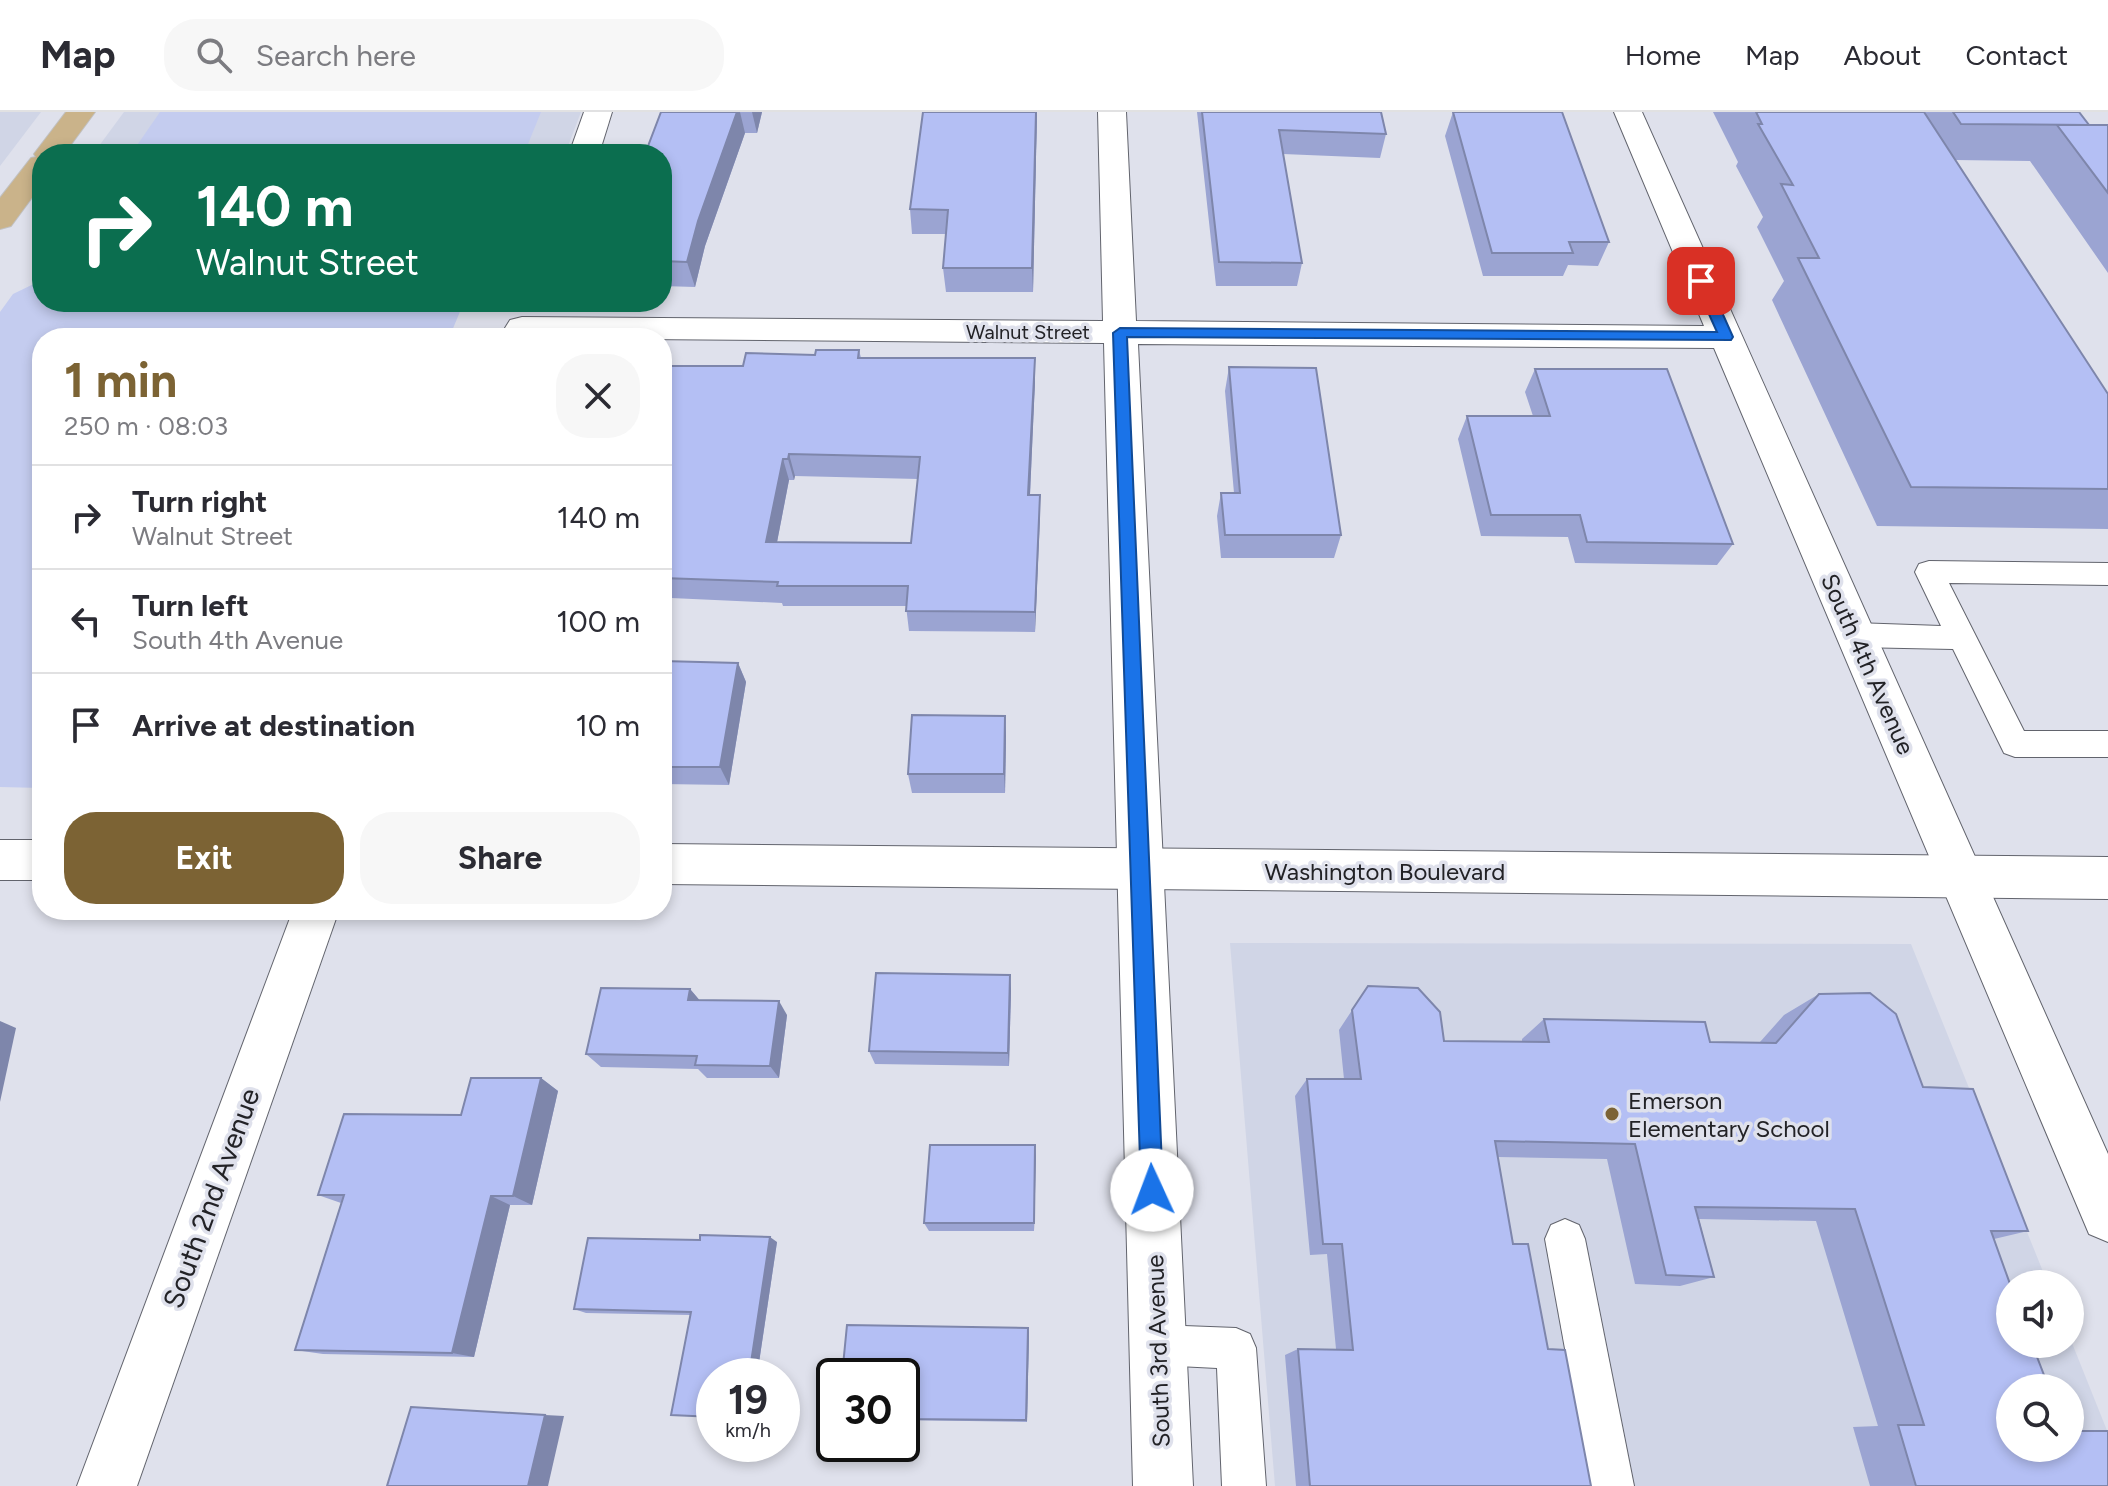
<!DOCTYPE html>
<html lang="en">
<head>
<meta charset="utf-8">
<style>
	:root { --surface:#fff; --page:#f7f7f7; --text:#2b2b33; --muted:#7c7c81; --line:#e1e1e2; --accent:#7c6334 }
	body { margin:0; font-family:Figtree,sans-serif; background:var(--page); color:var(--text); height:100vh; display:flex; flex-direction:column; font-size:30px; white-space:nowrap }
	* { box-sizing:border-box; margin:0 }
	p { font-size:26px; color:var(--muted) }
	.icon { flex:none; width:44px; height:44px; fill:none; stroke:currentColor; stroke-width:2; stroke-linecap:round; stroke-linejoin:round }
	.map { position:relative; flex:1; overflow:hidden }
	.sheet { position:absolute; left:32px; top:216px; width:640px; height:592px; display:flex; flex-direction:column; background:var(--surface); border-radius:32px; box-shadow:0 4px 12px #0003 }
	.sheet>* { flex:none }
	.top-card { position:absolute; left:32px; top:32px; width:640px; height:168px; border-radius:32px; box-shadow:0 4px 12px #0003; background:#0b6e4f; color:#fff; overflow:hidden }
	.tools { position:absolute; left:1996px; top:1158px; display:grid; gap:16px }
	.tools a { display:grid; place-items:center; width:88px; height:88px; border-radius:50%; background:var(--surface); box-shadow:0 4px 12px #0003; font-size:40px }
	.speed { position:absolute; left:696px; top:1246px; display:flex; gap:16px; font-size:40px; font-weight:700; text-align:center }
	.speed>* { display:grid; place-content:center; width:104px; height:104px; border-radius:50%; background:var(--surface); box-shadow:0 4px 12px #0003; line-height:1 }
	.speed small { font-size:20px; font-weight:400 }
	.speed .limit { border:4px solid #111; border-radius:12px; background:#fff; color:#111 }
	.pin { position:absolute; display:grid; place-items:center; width:68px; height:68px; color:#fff; margin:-34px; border-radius:16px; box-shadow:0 4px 12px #0006 }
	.me { position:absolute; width:88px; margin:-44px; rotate:358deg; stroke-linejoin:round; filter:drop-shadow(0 0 6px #0008) }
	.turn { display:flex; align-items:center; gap:28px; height:168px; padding:0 32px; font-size:36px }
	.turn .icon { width:104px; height:104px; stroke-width:2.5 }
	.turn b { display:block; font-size:56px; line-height:68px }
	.round { display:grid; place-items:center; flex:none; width:84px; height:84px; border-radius:32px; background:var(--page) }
	.headline { display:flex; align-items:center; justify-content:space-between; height:136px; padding:0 32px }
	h1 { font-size:48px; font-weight:700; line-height:60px; color:var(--accent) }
	.action { display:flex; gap:16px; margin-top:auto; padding:16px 32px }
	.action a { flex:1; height:92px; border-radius:32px; background:var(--accent); color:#fff; font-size:32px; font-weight:700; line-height:92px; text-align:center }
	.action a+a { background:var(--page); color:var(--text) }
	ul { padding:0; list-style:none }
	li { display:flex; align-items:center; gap:24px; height:104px; padding:0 32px; border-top:2px solid var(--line) }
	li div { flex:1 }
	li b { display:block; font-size:30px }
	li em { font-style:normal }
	header { display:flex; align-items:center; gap:48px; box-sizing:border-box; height:112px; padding:0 40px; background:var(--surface); border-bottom:2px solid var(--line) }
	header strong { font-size:38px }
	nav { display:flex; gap:44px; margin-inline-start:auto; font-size:28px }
	.search { width:560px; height:72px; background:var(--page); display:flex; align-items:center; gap:20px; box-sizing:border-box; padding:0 28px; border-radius:32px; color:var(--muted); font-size:30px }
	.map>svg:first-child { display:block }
	.built { fill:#d0d5e6; fill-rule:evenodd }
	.green { fill:#c4ccef }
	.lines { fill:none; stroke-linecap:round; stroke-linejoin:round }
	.service-casing { stroke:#62646d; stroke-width:2 }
	.minor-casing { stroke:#62646d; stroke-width:2 }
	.tertiary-casing { stroke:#62646d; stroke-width:2 }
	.primary-casing { stroke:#c1c1c2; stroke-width:2 }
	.service { fill:#fff; fill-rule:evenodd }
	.minor { fill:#fff; fill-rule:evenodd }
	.tertiary { fill:#fff; fill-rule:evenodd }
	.primary { fill:#cab38a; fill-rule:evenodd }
	.wall { fill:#9ba4d2; fill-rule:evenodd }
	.shaded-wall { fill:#7e86ab }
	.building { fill:#b4bff4; stroke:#7e86ab; stroke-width:2; fill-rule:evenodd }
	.route { fill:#1a73e8; stroke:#114b97; stroke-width:2 }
	.poi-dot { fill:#7c6334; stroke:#dfe1ec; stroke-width:3 }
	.labels { text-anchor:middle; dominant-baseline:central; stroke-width:7; stroke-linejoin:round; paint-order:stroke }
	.far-street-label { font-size:20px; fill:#222226; stroke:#dfe1ec }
	.street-label { font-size:24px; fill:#222226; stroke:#dfe1ec }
	.poi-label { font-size:24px; fill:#222226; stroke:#dfe1ec; text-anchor:start }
	.near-street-label { font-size:28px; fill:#222226; stroke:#dfe1ec }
</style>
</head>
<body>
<header>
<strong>Map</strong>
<div class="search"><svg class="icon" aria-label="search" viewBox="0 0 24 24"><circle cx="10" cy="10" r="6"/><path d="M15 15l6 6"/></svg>Search here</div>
<nav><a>Home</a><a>Map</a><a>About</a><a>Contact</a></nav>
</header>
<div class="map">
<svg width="2108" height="1374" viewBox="0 0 2108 1374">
	<rect width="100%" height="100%" fill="#dfe1ec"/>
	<g class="built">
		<polygon points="0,0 41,0 0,54"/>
		<polygon points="124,0 581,0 565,42 93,42"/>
		<path d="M 1230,831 L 1911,832 L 2048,1172 L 2010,1172 L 2010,1232 L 2070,1232 L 2070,1226 L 2108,1321 L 2108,1374 L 1275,1374 ZM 2010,1276 L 2070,1276 L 2070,1336 L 2010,1336 Z"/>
	</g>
	<g class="green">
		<polygon points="160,0 541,0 524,42 131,42"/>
		<polygon points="42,168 42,190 464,190 449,226 42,226 42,676 0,675 0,200 13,182"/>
	</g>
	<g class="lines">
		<g class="service-casing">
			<g id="service">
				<polygon points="1929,449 2108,451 2108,473 1949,471 2024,619 2108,619 2108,645 2015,645 2004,641 1953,537 1855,535 1845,531 1840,523 1845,515 1855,511 1941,514 1915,460 1919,452"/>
				<polygon points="1565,1107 1579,1113 1585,1127 1634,1374 1590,1374 1545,1127 1551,1113"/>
				<polygon points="1158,1213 1236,1216 1250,1222 1256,1236 1266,1374 1222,1374 1217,1256 1158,1253 1144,1247 1138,1233 1144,1219"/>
			</g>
		</g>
		<g class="minor-casing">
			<g id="minor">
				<polygon points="584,0 612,0 599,42 569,42"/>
				<polygon points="1098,0 1126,0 1136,209 1704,214 1614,0 1642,0 2108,1042 2108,1130 2089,1122 1714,236 1138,232 1193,1374 1133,1374 1104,231 518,226 510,224 505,216 510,208 522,205 1103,209"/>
				<polygon points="293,798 339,798 137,1374 77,1374"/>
			</g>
		</g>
		<g class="tertiary-casing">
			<g id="tertiary">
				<rect x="0" y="728" width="42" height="40"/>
				<polygon points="662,732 2108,745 2108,787 662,772"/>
			</g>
		</g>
		<g class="primary-casing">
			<polygon id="primary" points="66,0 95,0 64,42 42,42 42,72 11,114 0,117 0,86 31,46 36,45 34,42"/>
		</g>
		<use href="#service" class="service"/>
		<use href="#minor" class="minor"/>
		<use href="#tertiary" class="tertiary"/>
		<use href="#primary" class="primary"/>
	</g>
	<g class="wall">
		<polygon points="661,0 762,0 757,21 745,21 705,134 695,175 662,174"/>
		<polygon points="1037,0 1033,180 946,180 943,156 946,122 912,122 910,97"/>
		<polygon points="1197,0 1381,0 1386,22 1380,46 1283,42 1302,151 1297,174 1216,174"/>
		<polygon points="1453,0 1609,130 1598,154 1568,153 1563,164 1483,164 1445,24"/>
		<polygon points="1713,0 2079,0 2089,13 2108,13 2108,161 2030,49 1955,48 2108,282 2108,417 1877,414 1772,188 1784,169 1757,115 1763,105 1736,54 1738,50"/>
		<path d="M 859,238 L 861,246 L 1035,269 L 1030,383 L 1040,383 L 1035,520 L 909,519 L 906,494 L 783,494 L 782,491 L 671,486 L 662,526 L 662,254 L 743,254 L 815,243 ZM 795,364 L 918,367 L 911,431 L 777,430 L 789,368 L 794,368 Z"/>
		<polygon points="1229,255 1341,423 1334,446 1221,446 1217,404 1221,381 1234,381 1225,279"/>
		<polygon points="1535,257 1733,432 1717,453 1575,451 1568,425 1481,424 1458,327 1467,304 1533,304 1525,280"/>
		<polygon points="662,549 738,551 746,570 729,673 662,672"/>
		<polygon points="1005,604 1006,624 1005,681 912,681 908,662"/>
		<polygon points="1010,863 1011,878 1009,954 875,952 869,939"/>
		<polygon points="1368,874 1444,929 1522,930 1522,927 1544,907 1710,930 1760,930 1784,903 1819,882 1923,975 2028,1119 1994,1127 2010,1276 2108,1374 1870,1374 1853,1315 1878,1314 1816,1109 1699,1107 1714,1165 1680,1174 1635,1172 1607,1047 1498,1045 1513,1132 1548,1237 1591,1374 1296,1374 1285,1243 1298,1237 1336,1237 1327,1142 1310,1143 1295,984 1307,967 1344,967 1339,918"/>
		<polygon points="690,877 700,889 787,903 779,966 707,966 698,957 601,955 586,942"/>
		<polygon points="541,966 558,979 532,1093 510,1093 474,1245 323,1242 295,1238 341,1091 318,1083 461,1003"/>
		<polygon points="1035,1033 1034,1119 929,1119 924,1111"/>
		<polygon points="700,1128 777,1130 757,1264 714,1264 690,1203 586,1201 574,1197"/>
		<polygon points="1029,1220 1027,1310 902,1308 902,1264"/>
	</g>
	<g class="shaded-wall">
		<polygon points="737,0 740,0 745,21 705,134 695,175 687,150 698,109"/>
		<polygon points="752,0 762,0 757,21"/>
		<polygon points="1036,0 1037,0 1033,180 1032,156"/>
		<polygon points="1035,246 1035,269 1029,404 1028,383"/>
		<polygon points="789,342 795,364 794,368 788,347"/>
		<polygon points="783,347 789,368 773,451 766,430"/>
		<polygon points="1040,383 1040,404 1035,520 1035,500"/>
		<polygon points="662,466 671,486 662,526"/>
		<polygon points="738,551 746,570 729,673 720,655"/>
		<polygon points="1005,604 1006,624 1005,681 1004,662"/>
		<polygon points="1010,863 1011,878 1009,954 1008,941"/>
		<polygon points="690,877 702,891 688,888"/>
		<polygon points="779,889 787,903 779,966 770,954"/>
		<polygon points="0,909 16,916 0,990"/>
		<polygon points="541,966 558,979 532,1093 513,1084"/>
		<polygon points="1035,1033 1036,1044 1034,1119 1034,1111"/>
		<polygon points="491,1084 510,1093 474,1245 452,1241"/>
		<polygon points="770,1125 777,1130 757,1264 749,1264"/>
		<polygon points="1028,1216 1029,1220 1027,1310 1026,1308"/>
		<polygon points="545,1303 564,1304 548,1374 528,1374"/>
	</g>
	<g class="building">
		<polygon points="661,0 737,0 698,109 687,150 662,149 662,42 645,42"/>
		<polygon points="923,0 1036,0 1032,156 943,156 948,98 910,97"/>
		<polygon points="1202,0 1381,0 1386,22 1279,18 1302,151 1219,150"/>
		<polygon points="1453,0 1562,0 1609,130 1569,130 1573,141 1492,141"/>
		<polygon points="1756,0 1924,0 2108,282 2108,377 1911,375 1798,146 1819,146 1781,72 1793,73 1758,12 1762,12"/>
		<polygon points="1953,0 2079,0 2089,13 1961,12"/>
		<polygon points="2057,13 2108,13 2108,81"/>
		<path d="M 816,238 L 859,238 L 858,246 L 1035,246 L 1028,383 L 1040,383 L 1035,500 L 906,499 L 908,474 L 777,474 L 778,470 L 662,466 L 662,254 L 743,254 L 746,241 L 815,243 ZM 789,342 L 920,345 L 911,431 L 766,430 L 783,347 L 788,347 Z"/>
		<polygon points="1229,255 1316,256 1341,423 1225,423 1221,381 1240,381"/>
		<polygon points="1535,257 1667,257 1733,432 1587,430 1580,403 1491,403 1467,304 1550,304"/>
		<polygon points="662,549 738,551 720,655 662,655"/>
		<polygon points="912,603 1005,604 1004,662 908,662"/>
		<polygon points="876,861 1010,863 1008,941 869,939"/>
		<polygon points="1368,874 1418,876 1440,900 1444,929 1549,930 1544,907 1705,910 1710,930 1776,931 1819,882 1870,881 1896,902 1923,975 1973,977 2028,1119 1991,1119 2010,1172 2010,1232 2032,1232 2049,1276 2010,1276 2010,1336 2070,1336 2070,1319 2108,1319 2108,1374 1916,1374 1898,1313 1924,1313 1855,1097 1695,1095 1714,1165 1666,1163 1635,1032 1495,1029 1513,1132 1528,1132 1548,1237 1565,1238 1591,1374 1310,1374 1298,1237 1353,1238 1342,1132 1323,1132 1307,967 1361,967 1352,898"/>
		<polygon points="601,876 690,877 688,888 779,889 770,954 695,953 697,944 586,942"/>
		<polygon points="471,966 541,966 513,1084 491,1084 452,1241 295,1238 344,1083 318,1083 344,1002 461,1003"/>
		<polygon points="930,1033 1035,1033 1034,1111 924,1111"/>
		<polygon points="700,1123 770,1125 749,1264 714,1264 714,1305 671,1303 691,1200 574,1197 588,1126 700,1128"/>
		<polygon points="847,1213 1028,1216 1026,1308 902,1307 902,1264 842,1264"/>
		<polygon points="411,1295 545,1303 528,1374 387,1374"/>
	</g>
	<polygon class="route" points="1701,165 1708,169 1733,225 1731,228 1127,225 1163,1078 1160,1086 1152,1089 1144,1086 1141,1078 1113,221 1120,216 1717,220 1694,169"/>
	<circle class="poi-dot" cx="1612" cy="1002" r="8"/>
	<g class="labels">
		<g class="far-street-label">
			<text x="1028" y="220">Walnut Street</text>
		</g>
		<g class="street-label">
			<text transform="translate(1868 552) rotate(66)">South 4th Avenue</text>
			<text x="1385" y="759">Washington Boulevard</text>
			<text transform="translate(1158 1239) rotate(-92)">South 3rd Avenue</text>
		</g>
		<g class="poi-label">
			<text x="1628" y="988">Emerson<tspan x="1628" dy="28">Elementary School</tspan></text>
		</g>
		<g class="near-street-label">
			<text transform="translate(211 1086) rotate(-70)">South 2nd Avenue</text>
		</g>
	</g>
</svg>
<div class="tools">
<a><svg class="icon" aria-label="sound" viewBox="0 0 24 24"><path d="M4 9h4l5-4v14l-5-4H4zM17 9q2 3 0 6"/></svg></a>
<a><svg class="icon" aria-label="search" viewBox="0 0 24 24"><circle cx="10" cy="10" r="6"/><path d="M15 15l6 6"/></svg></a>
</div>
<div class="speed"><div>19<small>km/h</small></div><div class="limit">30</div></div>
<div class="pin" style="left:1701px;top:169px;background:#d93025"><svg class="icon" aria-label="arrive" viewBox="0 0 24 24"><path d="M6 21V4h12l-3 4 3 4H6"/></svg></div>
<svg class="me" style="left:1152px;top:1078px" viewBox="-20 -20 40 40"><circle r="19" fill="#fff"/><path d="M0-13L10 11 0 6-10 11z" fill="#1a73e8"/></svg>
<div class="top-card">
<div class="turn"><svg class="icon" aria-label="right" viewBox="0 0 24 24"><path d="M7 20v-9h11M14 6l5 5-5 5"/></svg><div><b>140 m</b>Walnut Street</div></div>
</div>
<section class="sheet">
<div class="headline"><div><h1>1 min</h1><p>250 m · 08:03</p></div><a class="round"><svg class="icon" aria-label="close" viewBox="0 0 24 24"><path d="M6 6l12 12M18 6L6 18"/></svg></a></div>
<ul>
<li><svg class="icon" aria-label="right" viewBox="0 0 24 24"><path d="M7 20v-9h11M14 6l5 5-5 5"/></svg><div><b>Turn right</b><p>Walnut Street</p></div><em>140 m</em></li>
<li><svg class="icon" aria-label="left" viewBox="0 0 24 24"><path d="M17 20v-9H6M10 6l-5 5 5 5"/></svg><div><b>Turn left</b><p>South 4th Avenue</p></div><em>100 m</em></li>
<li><svg class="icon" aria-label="arrive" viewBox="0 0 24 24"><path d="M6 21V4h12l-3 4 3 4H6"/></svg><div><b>Arrive at destination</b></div><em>10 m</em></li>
</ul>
<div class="action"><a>Exit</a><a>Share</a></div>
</section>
</div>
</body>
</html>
